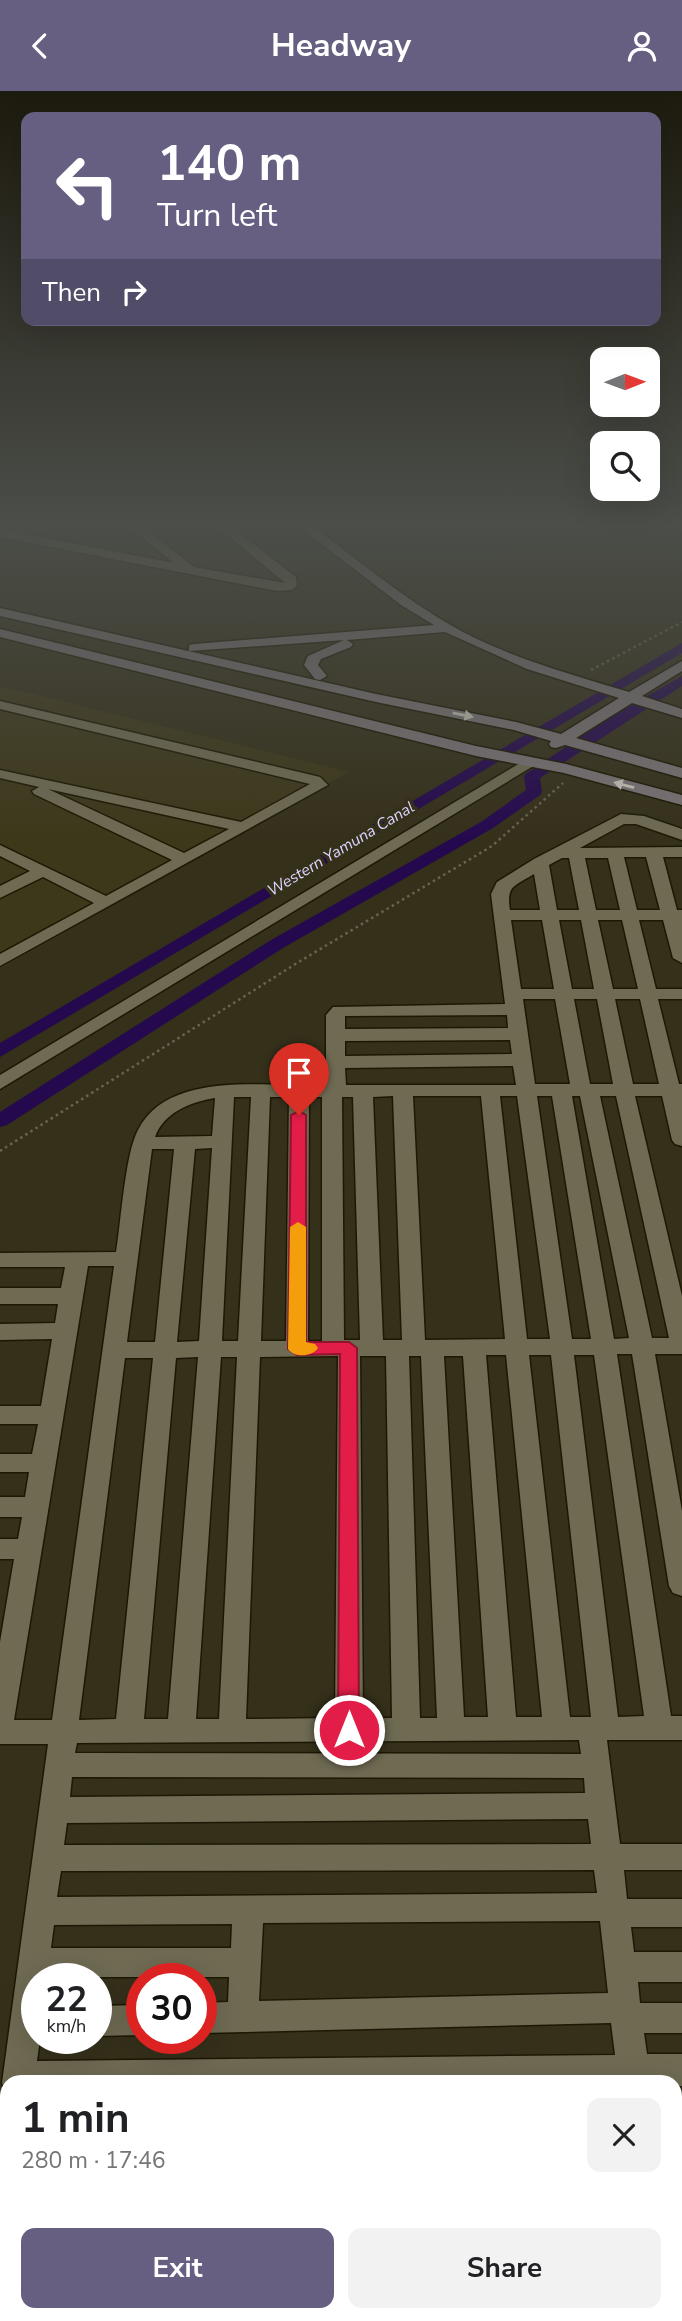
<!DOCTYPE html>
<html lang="en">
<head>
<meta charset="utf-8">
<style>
	:root { --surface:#fff; --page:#f2f2f2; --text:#202124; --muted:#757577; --accent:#665f82 }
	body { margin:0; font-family:"Nunito Sans",sans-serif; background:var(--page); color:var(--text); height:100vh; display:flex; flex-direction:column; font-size:26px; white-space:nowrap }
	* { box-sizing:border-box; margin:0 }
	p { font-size:23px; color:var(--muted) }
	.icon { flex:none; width:38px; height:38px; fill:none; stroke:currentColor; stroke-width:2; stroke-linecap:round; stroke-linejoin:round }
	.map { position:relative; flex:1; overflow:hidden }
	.panel { position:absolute; left:0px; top:1984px; width:682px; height:247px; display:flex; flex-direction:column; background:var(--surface); border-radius:21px 21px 0 0; box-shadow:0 7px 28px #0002 }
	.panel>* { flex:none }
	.top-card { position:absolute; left:21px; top:21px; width:640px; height:214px; border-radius:14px; box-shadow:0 7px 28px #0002; background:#665f82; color:#fff; overflow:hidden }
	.needle { width:46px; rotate:89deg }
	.tools { position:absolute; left:590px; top:256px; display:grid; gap:14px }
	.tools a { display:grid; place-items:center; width:70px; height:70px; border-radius:14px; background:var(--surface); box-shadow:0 7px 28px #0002; font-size:35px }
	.speed { position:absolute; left:21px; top:1872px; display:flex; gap:14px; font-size:35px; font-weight:700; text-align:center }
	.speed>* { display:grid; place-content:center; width:91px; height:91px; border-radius:50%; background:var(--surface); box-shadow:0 7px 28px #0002; line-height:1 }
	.speed small { font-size:18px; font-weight:400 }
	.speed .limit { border:10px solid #d22; background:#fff; color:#111 }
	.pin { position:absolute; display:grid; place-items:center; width:60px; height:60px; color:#fff; margin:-72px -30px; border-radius:50% 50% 50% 0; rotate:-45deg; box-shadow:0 0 7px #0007 }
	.pin .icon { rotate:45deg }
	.me { position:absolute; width:77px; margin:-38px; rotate:0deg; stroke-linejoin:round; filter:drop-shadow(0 0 5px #0008) }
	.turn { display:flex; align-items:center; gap:24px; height:147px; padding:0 21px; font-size:32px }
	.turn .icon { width:91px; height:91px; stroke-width:2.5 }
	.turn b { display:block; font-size:49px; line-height:60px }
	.then { display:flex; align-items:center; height:66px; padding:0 21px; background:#0003; gap:14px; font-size:26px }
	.round { display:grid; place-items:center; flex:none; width:74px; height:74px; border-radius:14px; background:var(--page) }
	.headline { display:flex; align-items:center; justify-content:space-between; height:119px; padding:0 21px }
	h1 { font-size:42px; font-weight:700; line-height:52px }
	.primary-button { display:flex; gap:14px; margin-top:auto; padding:14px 21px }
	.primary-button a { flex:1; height:80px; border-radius:14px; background:var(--accent); color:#fff; font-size:28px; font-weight:700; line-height:80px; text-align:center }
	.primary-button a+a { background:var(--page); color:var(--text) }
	header { display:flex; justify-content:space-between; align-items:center; height:91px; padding:0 21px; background:var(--accent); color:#fff; font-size:32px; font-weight:700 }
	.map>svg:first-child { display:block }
	.built { fill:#3e381a }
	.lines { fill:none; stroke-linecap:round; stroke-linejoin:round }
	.canal { fill:#25094f; fill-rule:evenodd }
	.street-casing { stroke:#1c1803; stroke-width:3 }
	.secondary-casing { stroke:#1c1803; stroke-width:3 }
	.path { stroke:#686450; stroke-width:2.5; stroke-dasharray:2.5 3.5; stroke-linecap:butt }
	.street { fill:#6f6a52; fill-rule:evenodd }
	.secondary { fill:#7a7275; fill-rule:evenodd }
	.oneway { fill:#c8c5ba }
	.route { fill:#e11d48; stroke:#92132f; stroke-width:2 }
	.slow { fill:#f59e0b }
	.labels { text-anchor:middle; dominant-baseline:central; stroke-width:7; stroke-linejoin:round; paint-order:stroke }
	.far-water-label { font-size:16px; font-style:italic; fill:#dcd3fe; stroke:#35301a }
</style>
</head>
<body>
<header><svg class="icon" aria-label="back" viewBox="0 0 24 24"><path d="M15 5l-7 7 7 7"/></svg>Headway<svg class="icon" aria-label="person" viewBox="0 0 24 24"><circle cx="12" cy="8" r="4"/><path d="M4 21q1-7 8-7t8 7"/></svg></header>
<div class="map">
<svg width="682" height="2230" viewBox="0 0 682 2230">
	<rect width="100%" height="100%" fill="#35301a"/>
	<polygon class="built" points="0,595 349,681 0,878"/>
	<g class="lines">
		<g class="canal">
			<polygon points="682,552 682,562 0,966 0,952"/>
			<polygon points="682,585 682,595 540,687 542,701 540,704 493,737 283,857 7,1034 0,1036 0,1021 271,849 481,731 526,699 524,685 527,682 609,627"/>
		</g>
		<g class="street-casing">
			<g id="street">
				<polygon points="131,437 145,437 194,476 285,492 219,437 233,437 296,486 297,495 291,499 277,500 0,446 0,438 174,472"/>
				<path d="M 0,610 L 320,686 L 328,694 L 0,875 L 0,863 L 94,812 L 43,786 L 0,807 L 0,795 L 30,780 L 0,765 L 0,754 L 106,805 L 172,769 L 34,703 L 32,700 L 39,696 L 0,687 L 0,679 L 241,731 L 310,693 L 0,618 ZM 48,698 L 229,738 L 184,762 Z"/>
				<polygon points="530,666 538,671 535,674 0,998 0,984"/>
				<path d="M 621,723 L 644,725 L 682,738 L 682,749 L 636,733 L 624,733 L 580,757 L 682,756 L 682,766 L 663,766 L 677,819 L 682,819 L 682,872 L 673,867 L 663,829 L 639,829 L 656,898 L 682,898 L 682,908 L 658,908 L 679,993 L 682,993 L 682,1055 L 675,1053 L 672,1049 L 662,1005 L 635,1005 L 682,1205 L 682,1263 L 655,1263 L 682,1420 L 682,1505 L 673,1502 L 669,1495 L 632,1263 L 617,1263 L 671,1625 L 682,1625 L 682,1649 L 607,1649 L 620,1753 L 682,1753 L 682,1779 L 624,1779 L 627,1808 L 682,1808 L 682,1836 L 631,1836 L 634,1861 L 682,1861 L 682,1891 L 638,1891 L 640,1912 L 682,1912 L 682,1942 L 644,1942 L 647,1963 L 682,1963 L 682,1995 L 676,1995 L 676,1992 L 7,1992 L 7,2003 L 2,1992 L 48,1653 L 0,1653 L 0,1551 L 14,1468 L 0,1468 L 0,1448 L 18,1448 L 22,1426 L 0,1426 L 0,1406 L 25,1406 L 29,1381 L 0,1381 L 0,1363 L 32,1363 L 38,1333 L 0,1333 L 0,1315 L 41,1315 L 52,1248 L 0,1249 L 0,1233 L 55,1232 L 58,1213 L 0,1213 L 0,1197 L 61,1197 L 65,1176 L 0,1176 L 0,1162 L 116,1161 C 121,1131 125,1063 138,1039 C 169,977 272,997 326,994 L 326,924 L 333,916 L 505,913 L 491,803 L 497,791 L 534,768 ZM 624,766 L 646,766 L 660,819 L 637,819 ZM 562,767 L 569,767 L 579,819 L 557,819 L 549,774 ZM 585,767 L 608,767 L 620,819 L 596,819 ZM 534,783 L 540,819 L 510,819 C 506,794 515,795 534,783 ZM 511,829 L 542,829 L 554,898 L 521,898 ZM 559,829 L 581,829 L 594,898 L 572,898 ZM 598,829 L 622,829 L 638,898 L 613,898 ZM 523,908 L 555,908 L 570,993 L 535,993 ZM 574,908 L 597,908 L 613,993 L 590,993 ZM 615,908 L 640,908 L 659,993 L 633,993 ZM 507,924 L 508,937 L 345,938 L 345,925 ZM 510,949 L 512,963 L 345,965 L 345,950 ZM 513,975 L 516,994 L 346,994 L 345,977 ZM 393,1005 L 402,1249 L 383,1249 L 373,1006 ZM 413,1005 L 481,1005 L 505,1248 L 425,1249 ZM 500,1005 L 517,1005 L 550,1248 L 527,1248 ZM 537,1005 L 552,1005 L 591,1248 L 572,1248 ZM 572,1005 L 580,1005 L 629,1247 L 614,1248 ZM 600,1005 L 616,1005 L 669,1247 L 652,1247 ZM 234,1006 L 251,1006 L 238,1250 L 222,1250 ZM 270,1006 L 289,1006 L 286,1250 L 261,1250 ZM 309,1006 L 322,1006 L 322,1250 L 308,1250 ZM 342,1006 L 353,1006 L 360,1249 L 344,1249 ZM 215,1007 L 212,1045 L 155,1046 C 164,1021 191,1011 215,1007 ZM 212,1057 L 199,1250 L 177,1251 L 195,1058 ZM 152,1058 L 174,1058 L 155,1251 L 127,1251 ZM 88,1175 L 114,1175 L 52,1629 L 14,1629 ZM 486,1264 L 506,1264 L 542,1626 L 516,1626 ZM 529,1264 L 551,1264 L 591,1626 L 570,1626 ZM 574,1264 L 594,1264 L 644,1625 L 618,1626 ZM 338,1265 L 335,1627 L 246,1628 L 260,1266 ZM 360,1265 L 386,1265 L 392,1627 L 363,1627 ZM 409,1265 L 421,1265 L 437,1627 L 420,1627 ZM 444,1265 L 463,1265 L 488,1626 L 464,1626 ZM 198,1266 L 168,1628 L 144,1628 L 176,1267 ZM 221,1266 L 237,1266 L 219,1628 L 196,1628 ZM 125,1267 L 153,1267 L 116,1628 L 79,1629 ZM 579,1649 L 581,1663 L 75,1662 L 77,1652 ZM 72,1686 L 584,1687 L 585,1702 L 70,1706 ZM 588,1728 L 591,1753 L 64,1754 L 67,1732 ZM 594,1779 L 597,1802 L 57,1806 L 61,1780 ZM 600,1830 L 608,1902 L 259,1910 L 263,1832 ZM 232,1833 L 231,1857 L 51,1857 L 54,1834 ZM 47,1886 L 229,1886 L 228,1911 L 201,1912 L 201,1942 L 611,1932 L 615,1964 L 37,1970 L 40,1948 L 37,1948 L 37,1888 Z"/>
				<polygon points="142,1914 142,1944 96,1945 96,1915"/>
				<polygon points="676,2023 682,2023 682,2057 676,2056"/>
				<polygon points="7,2060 7,2143 0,2146 0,2063"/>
				<rect x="676" y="2082" width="6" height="34"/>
				<rect x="676" y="2144" width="6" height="34"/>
				<rect x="0" y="2150" width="7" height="34"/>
				<polygon points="676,2210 682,2210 682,2230 0,2230 0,2211 7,2211 7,2224 676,2224"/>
			</g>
		</g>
		<g class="secondary-casing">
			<g id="secondary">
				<path d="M 301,437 L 315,437 C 363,473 411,513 463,541 C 515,568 573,584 629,601 L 682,570 L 682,580 L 642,605 L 682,618 L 682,627 L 632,612 L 576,647 L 682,677 L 682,687 L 565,654 L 556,657 L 551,656 L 549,653 L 551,650 L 514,639 L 376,611 L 0,525 L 0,517 L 376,603 L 516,631 L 561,643 L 619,607 L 527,578 L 445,541 L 347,549 L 353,553 L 351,556 L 321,568 L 318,574 L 327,585 L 320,589 L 315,588 L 304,574 L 308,565 L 344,549 L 189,560 L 189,554 L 194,553 L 434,534 L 401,514 Z"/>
				<polygon points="0,538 476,655 566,673 682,704 682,714 564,682 476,665 0,546"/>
			</g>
		</g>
		<g class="path">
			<polyline points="591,579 682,531"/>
			<polyline points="0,1060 297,872 492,755 563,692"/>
		</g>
		<use href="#street" class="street"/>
		<use href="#secondary" class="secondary"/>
	</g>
	<defs><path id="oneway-solid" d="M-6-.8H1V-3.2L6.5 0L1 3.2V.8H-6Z" transform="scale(1.75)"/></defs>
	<g class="oneway">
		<use href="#oneway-solid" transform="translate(463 624) rotate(11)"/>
		<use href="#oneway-solid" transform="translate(624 694) rotate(-165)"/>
	</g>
	<linearGradient id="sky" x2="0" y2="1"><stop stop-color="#1d1a0e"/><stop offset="0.58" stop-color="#4b4e49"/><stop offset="1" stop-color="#4b4e49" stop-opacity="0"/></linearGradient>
	<rect width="682" height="749" fill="url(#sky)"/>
	<polygon class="route" points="299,1020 306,1024 306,1251 349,1251 357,1257 359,1639 356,1645 349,1648 341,1645 338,1639 340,1263 297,1264 288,1258 291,1024"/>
	<path class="slow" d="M 298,1131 L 306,1136 L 306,1251 L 315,1253 L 318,1257 C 312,1266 294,1267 288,1258 L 290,1136 Z"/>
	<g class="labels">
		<g class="far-water-label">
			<text transform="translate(341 758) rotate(-31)">Western Yamuna Canal</text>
		</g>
	</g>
</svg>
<div class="tools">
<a><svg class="needle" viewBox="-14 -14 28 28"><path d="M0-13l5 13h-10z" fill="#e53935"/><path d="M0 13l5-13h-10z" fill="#757577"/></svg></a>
<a><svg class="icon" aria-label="search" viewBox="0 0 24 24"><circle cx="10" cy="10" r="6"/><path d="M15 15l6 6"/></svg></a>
</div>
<div class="speed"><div>22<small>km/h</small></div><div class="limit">30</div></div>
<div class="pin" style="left:299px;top:1024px;background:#d93025"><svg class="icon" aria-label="arrive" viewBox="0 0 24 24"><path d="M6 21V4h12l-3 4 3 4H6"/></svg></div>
<svg class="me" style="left:349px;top:1639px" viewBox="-20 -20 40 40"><circle r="17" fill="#e11d48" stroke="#fff" stroke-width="3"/><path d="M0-11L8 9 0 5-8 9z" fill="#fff"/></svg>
<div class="top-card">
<div class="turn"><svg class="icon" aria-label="left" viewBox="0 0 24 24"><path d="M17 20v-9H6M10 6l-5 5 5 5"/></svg><div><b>140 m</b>Turn left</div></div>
<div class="then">Then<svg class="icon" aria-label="right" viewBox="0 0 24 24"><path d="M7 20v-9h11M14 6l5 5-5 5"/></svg></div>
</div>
<section class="panel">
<div class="headline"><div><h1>1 min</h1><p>280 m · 17:46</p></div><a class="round"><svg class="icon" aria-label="close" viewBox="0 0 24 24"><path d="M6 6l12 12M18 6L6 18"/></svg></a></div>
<div class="primary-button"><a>Exit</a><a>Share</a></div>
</section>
</div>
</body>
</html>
